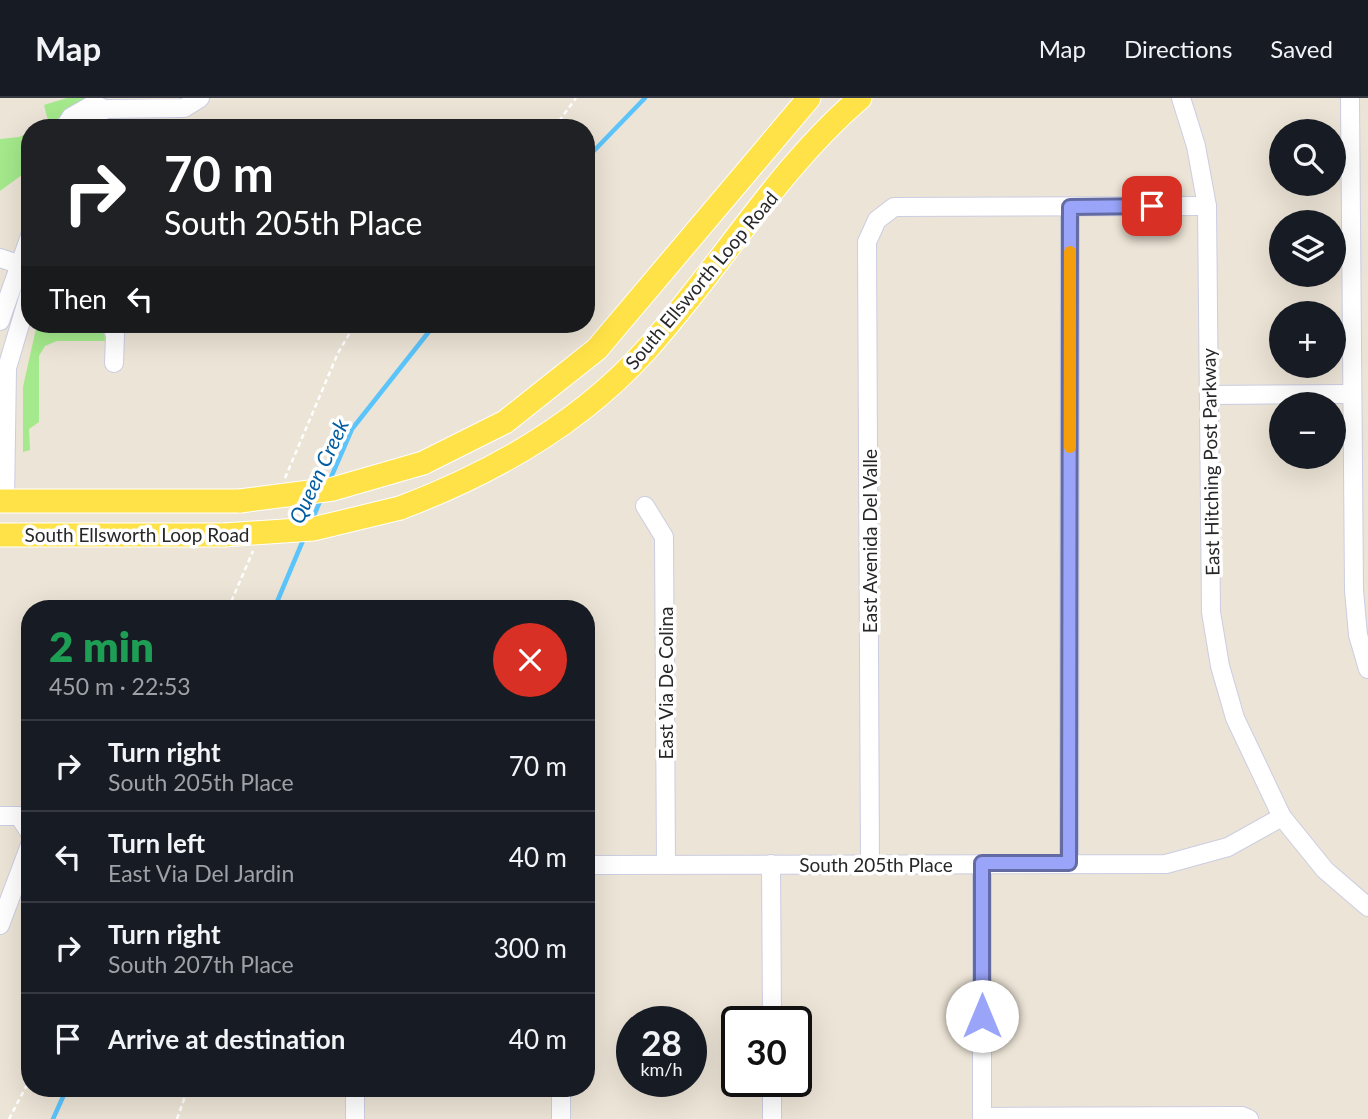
<!DOCTYPE html>
<html lang="en">
<head>
<meta charset="utf-8">
<style>
	:root { --surface:#171b24; --page:#20242c; --text:#f1f3f6; --muted:#9ea1a6; --line:#363941 }
	body { margin:0; font-family:Lato,sans-serif; background:var(--page); color:var(--text); height:100vh; display:flex; flex-direction:column; font-size:26px; white-space:nowrap }
	* { box-sizing:border-box; margin:0 }
	p { font-size:23px; color:var(--muted) }
	.icon { flex:none; width:38px; height:38px; fill:none; stroke:currentColor; stroke-width:2; stroke-linecap:round; stroke-linejoin:round }
	.map { position:relative; flex:1; overflow:hidden }
	.drawer { position:absolute; left:21px; top:502px; width:574px; height:497px; display:flex; flex-direction:column; background:var(--surface); border-radius:28px; box-shadow:0 7px 28px #0002 }
	.drawer>* { flex:none }
	.banner { position:absolute; left:21px; top:21px; width:574px; height:214px; border-radius:28px; box-shadow:0 7px 28px #0002; background:#202124; color:#fff; overflow:hidden }
	.tools { position:absolute; left:1269px; top:21px; display:grid; gap:14px }
	.tools a { display:grid; place-items:center; width:77px; height:77px; border-radius:50%; background:var(--surface); box-shadow:0 7px 28px #0002; font-size:35px }
	.speed { position:absolute; left:616px; top:908px; display:flex; gap:14px; font-size:35px; font-weight:700; text-align:center }
	.speed>* { display:grid; place-content:center; width:91px; height:91px; border-radius:50%; background:var(--surface); box-shadow:0 7px 28px #0002; line-height:1 }
	.speed small { font-size:18px; font-weight:400 }
	.speed .limit { border:4px solid #111; border-radius:10px; background:#fff; color:#111 }
	.pin { position:absolute; display:grid; place-items:center; width:60px; height:60px; color:#fff; margin:-30px; border-radius:14px; box-shadow:0 4px 10px #0006 }
	.me { position:absolute; width:77px; margin:-38px; rotate:0deg; stroke-linejoin:round; filter:drop-shadow(0 0 5px #0008) }
	.turn { display:flex; align-items:center; gap:24px; height:147px; padding:0 28px; font-size:32px }
	.turn .icon { width:91px; height:91px; stroke-width:2.5 }
	.turn b { display:block; font-size:49px; line-height:60px }
	.then { display:flex; align-items:center; height:66px; padding:0 28px; background:#0003; gap:14px; font-size:26px }
	.round { display:grid; place-items:center; flex:none; width:74px; height:74px; border-radius:37px; background:var(--page) }
	.summary { display:flex; align-items:center; justify-content:space-between; height:119px; padding:0 28px }
	h1 { font-size:42px; font-weight:800; line-height:52px; color:#1e9e55 }
	ul { padding:0; list-style:none }
	li { display:flex; align-items:center; gap:21px; height:91px; padding:0 28px; border-top:2px solid var(--line) }
	li div { flex:1 }
	li b { display:block; font-size:26px }
	li em { font-style:normal }
	header { display:flex; align-items:center; gap:42px; box-sizing:border-box; height:98px; padding:0 35px; background:var(--surface); border-bottom:2px solid var(--line) }
	header strong { font-size:33px }
	nav { display:flex; gap:38px; margin-inline-start:auto; font-size:24px }
	.map>svg:first-child { display:block }
	.green { fill:#a4e98b }
	.lines { fill:none; stroke-linecap:round; stroke-linejoin:round }
	.stream { stroke:#5bc4fb; stroke-width:4.5 }
	.minor-casing { stroke:#cbcde2; stroke-width:20 }
	.major-casing { stroke:#fff; stroke-width:25 }
	.path { stroke:#fff; stroke-width:2.5; stroke-dasharray:5 3.5; stroke-linecap:butt }
	.minor { stroke:#fff; stroke-width:18 }
	.major { stroke:#ffe247; stroke-width:23 }
	.major-bridge-casing { stroke:#fff; stroke-width:25; stroke-linecap:butt }
	.major-bridge { stroke:#ffe247; stroke-width:23 }
	.route-casing { stroke:#646ba2; stroke-width:18 }
	.route { stroke:#9aa5fa; stroke-width:12 }
	.slow { stroke:#f59e0b; stroke-width:12 }
	.labels { text-anchor:middle; dominant-baseline:central; stroke-width:7; stroke-linejoin:round; paint-order:stroke }
	.street-label { font-size:19px; fill:#272727; stroke:#fff }
	.water-label { font-size:21px; font-style:italic; fill:#005da1; stroke:#fff }
</style>
</head>
<body>
<header>
<strong>Map</strong>
<nav><a>Map</a><a>Directions</a><a>Saved</a></nav>
</header>
<div class="map">
<svg width="1368" height="1021" viewBox="0 0 1368 1021">
	<rect width="100%" height="100%" fill="#ece4d6"/>
	<g class="green">
		<polygon points="67,0 90,0 73,8 57,30 50,30 44,7"/>
		<polygon points="30,34 30,71 0,93 0,41 19,39"/>
		<polygon points="37,226 104,226 105,243 57,243 45,248 39,258 39,324 29,331 30,352 23,354 23,289"/>
	</g>
	<g class="lines">
		<g class="stream">
			<polyline points="586,61 645,0"/>
			<polyline points="329,384 352,331 435,226"/>
			<polyline points="312,422 321,401"/>
			<polyline points="274,511 304,440"/>
			<polyline points="53,1021 67,990"/>
		</g>
		<g class="minor-casing">
			<g id="minor">
				<polyline points="1181,0 1196,48 1207,108 1211,514 1220,568 1235,620 1282,719 1325,772 1368,809"/>
				<polyline points="1350,0 1354,492 1358,537 1368,571"/>
				<polyline points="104,11 184,10 200,0"/>
				<polyline points="64,30 71,19 94,6 104,11"/>
				<polyline points="88,30 104,11"/>
				<polyline points="0,160 30,170"/>
				<polyline points="0,223 30,138"/>
				<polyline points="111,226 115,237 114,265"/>
				<polyline points="1209,297 1352,296"/>
				<polyline points="5,403 7,270 30,193"/>
				<polyline points="645,408 664,439 666,767"/>
				<polyline points="0,718 19,718 30,735"/>
				<polyline points="1069,765 1070,109"/>
				<polyline points="771,766 772,924"/>
				<polyline points="870,766 867,144 877,122 894,109 1207,108"/>
				<polyline points="982,766 982,1021"/>
				<polyline points="586,767 1166,766 1228,749 1282,719"/>
				<polyline points="0,827 30,747"/>
				<polyline points="772,984 772,1021"/>
				<polyline points="561,990 561,1021"/>
				<polyline points="982,1019 1242,1018 1249,1021"/>
				<polyline points="355,1021 355,990"/>
			</g>
		</g>
		<g class="major-casing">
			<g id="major">
				<polyline points="423,365 505,324 597,251 809,0"/>
				<polyline points="0,403 240,403"/>
				<path d="M 400,410 C 493,375 580,326 647,251 C 720,170 777,71 860,0"/>
				<polyline points="0,437 224,437"/>
			</g>
		</g>
		<g class="path">
			<polyline points="554,30 576,0"/>
			<polyline points="285,380 338,255 355,226"/>
			<polyline points="228,511 253,453"/>
			<polyline points="9,1021 30,981"/>
			<polyline points="177,1021 188,990"/>
		</g>
		<use href="#minor" class="minor"/>
		<use href="#major" class="major"/>
		<g class="major-bridge-casing">
			<g id="major-bridge">
				<polyline points="240,403 333,391 423,365"/>
				<polyline points="224,437 313,431 400,410"/>
			</g>
		</g>
		<use href="#major-bridge" class="major-bridge"/>
	</g>
	<g class="lines">
		<g class="route-casing">
			<polyline id="route" points="982,918 982,765 1069,765 1070,109 1152,108"/>
		</g>
		<use href="#route" class="route"/>
		<polyline class="slow" points="1070,349 1070,154"/>
	</g>
	<g class="labels">
		<g class="street-label">
			<text transform="translate(701 182) rotate(-50)">South Ellsworth Loop Road</text>
			<text transform="translate(1210 364) rotate(-91)">East Hitching Post Parkway</text>
			<text x="137" y="436">South Ellsworth Loop Road</text>
			<text transform="translate(869 443) rotate(-90)">East Avenida Del Valle</text>
			<text transform="translate(665 585) rotate(-90)">East Via De Colina</text>
			<text x="876" y="766">South 205th Place</text>
		</g>
		<g class="water-label">
			<text transform="translate(318 373) rotate(-65)">Queen Creek</text>
		</g>
	</g>
</svg>
<div class="tools">
<a><svg class="icon" aria-label="search" viewBox="0 0 24 24"><circle cx="10" cy="10" r="6"/><path d="M15 15l6 6"/></svg></a>
<a><svg class="icon" aria-label="layers" viewBox="0 0 24 24"><path d="M12 4l9 5-9 5-9-5zM3 14l9 5 9-5"/></svg></a>
<a>+</a>
<a>−</a>
</div>
<div class="speed"><div>28<small>km/h</small></div><div class="limit">30</div></div>
<div class="pin" style="left:1152px;top:108px;background:#d93025"><svg class="icon" aria-label="arrive" viewBox="0 0 24 24"><path d="M6 21V4h12l-3 4 3 4H6"/></svg></div>
<svg class="me" style="left:982px;top:918px" viewBox="-20 -20 40 40"><circle r="19" fill="#fff"/><path d="M0-13L10 11 0 6-10 11z" fill="#9aa5fa"/></svg>
<div class="banner">
<div class="turn"><svg class="icon" aria-label="right" viewBox="0 0 24 24"><path d="M7 20v-9h11M14 6l5 5-5 5"/></svg><div><b>70 m</b>South 205th Place</div></div>
<div class="then">Then<svg class="icon" aria-label="left" viewBox="0 0 24 24"><path d="M17 20v-9H6M10 6l-5 5 5 5"/></svg></div>
</div>
<section class="drawer">
<div class="summary"><div><h1>2 min</h1><p>450 m · 22:53</p></div><a class="round" style="background:#d93025;color:#fff"><svg class="icon" aria-label="close" viewBox="0 0 24 24"><path d="M6 6l12 12M18 6L6 18"/></svg></a></div>
<ul>
<li><svg class="icon" aria-label="right" viewBox="0 0 24 24"><path d="M7 20v-9h11M14 6l5 5-5 5"/></svg><div><b>Turn right</b><p>South 205th Place</p></div><em>70 m</em></li>
<li><svg class="icon" aria-label="left" viewBox="0 0 24 24"><path d="M17 20v-9H6M10 6l-5 5 5 5"/></svg><div><b>Turn left</b><p>East Via Del Jardin</p></div><em>40 m</em></li>
<li><svg class="icon" aria-label="right" viewBox="0 0 24 24"><path d="M7 20v-9h11M14 6l5 5-5 5"/></svg><div><b>Turn right</b><p>South 207th Place</p></div><em>300 m</em></li>
<li><svg class="icon" aria-label="arrive" viewBox="0 0 24 24"><path d="M6 21V4h12l-3 4 3 4H6"/></svg><div><b>Arrive at destination</b></div><em>40 m</em></li>
</ul>
</section>
</div>
</body>
</html>
